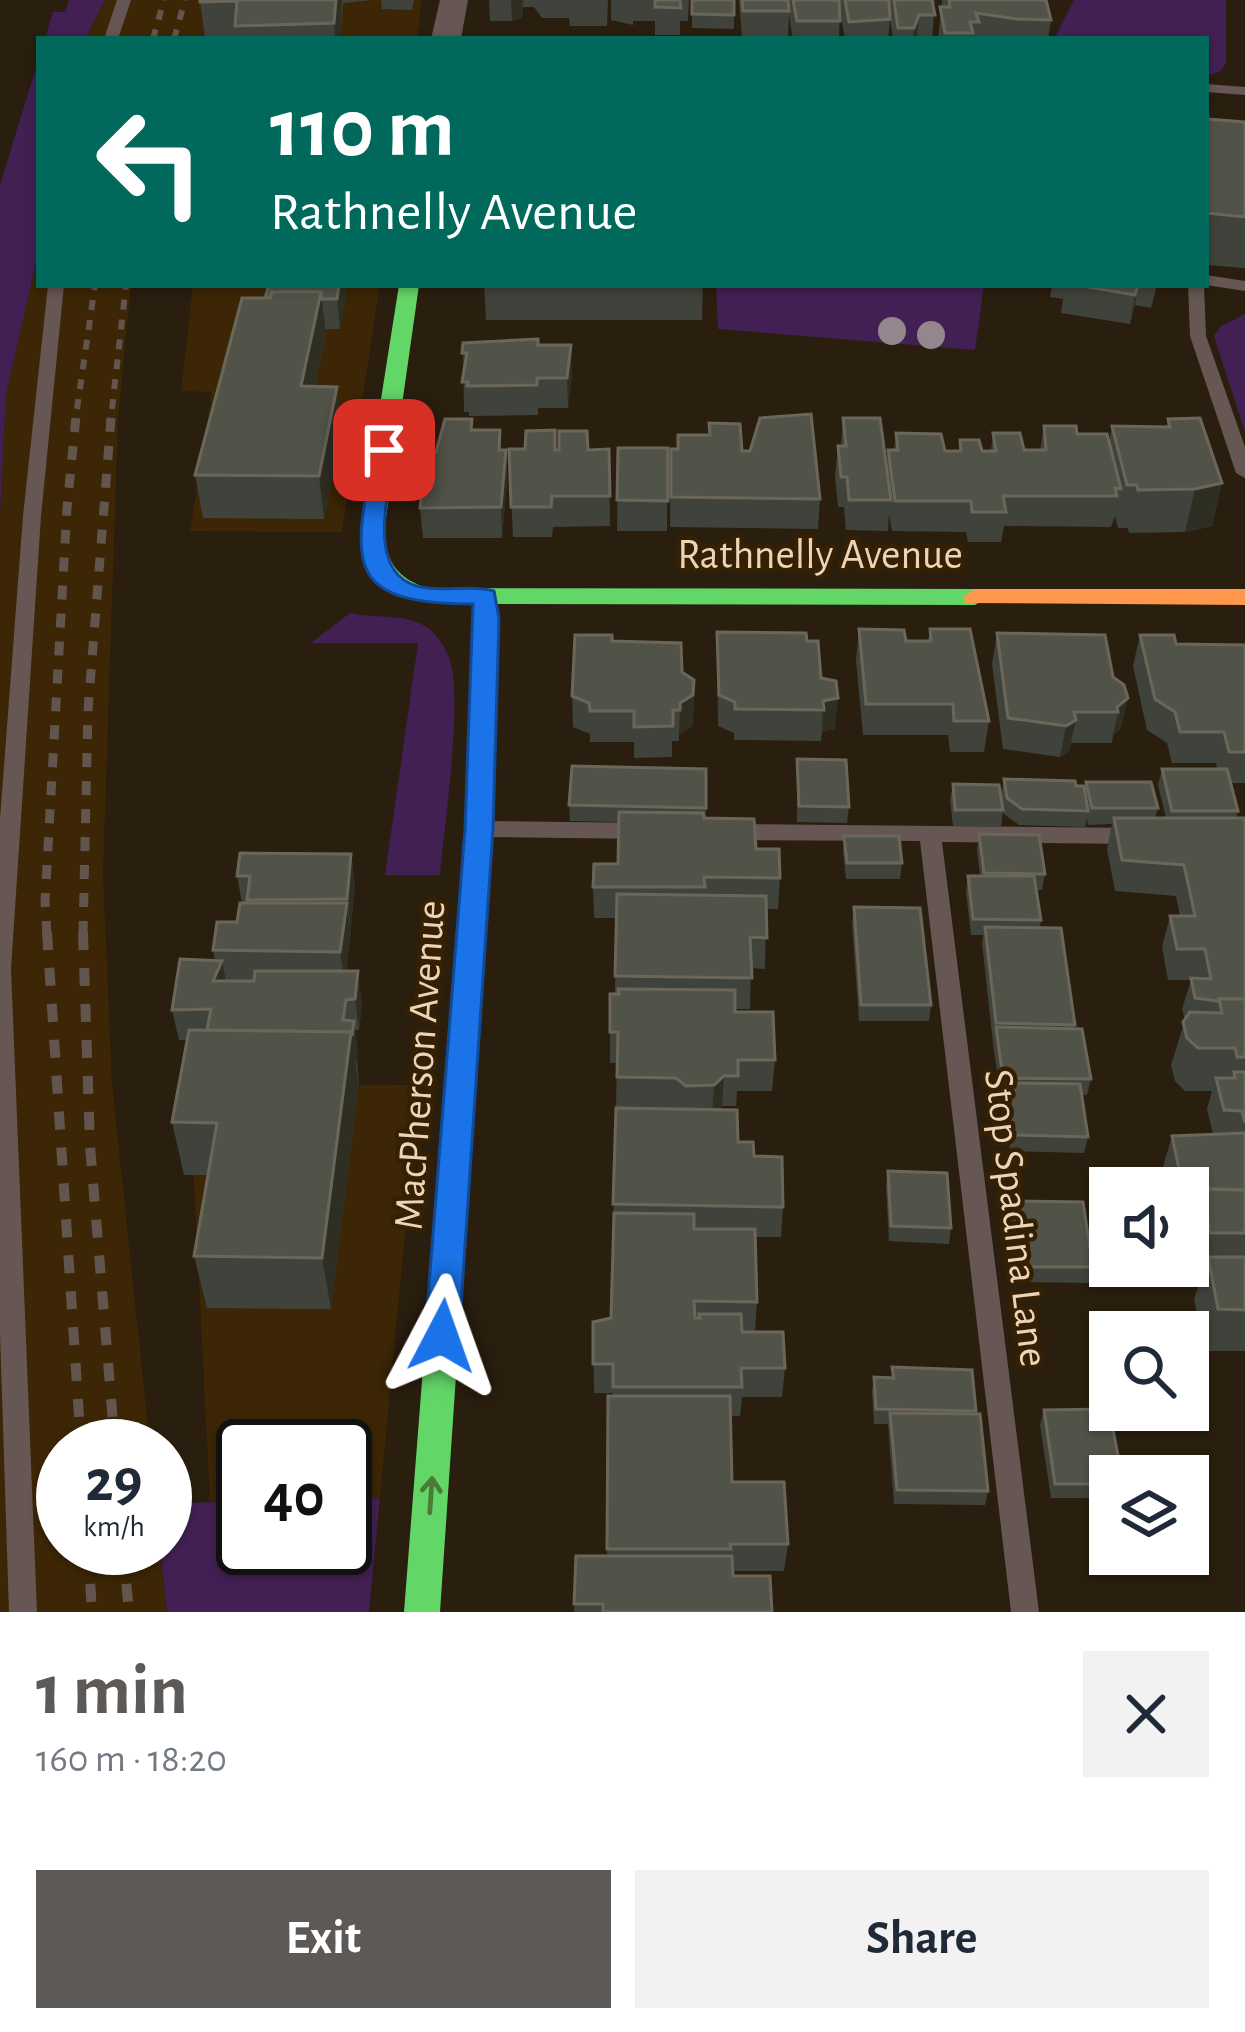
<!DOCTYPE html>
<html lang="en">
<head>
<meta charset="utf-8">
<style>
	:root { --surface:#fff; --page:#f2f2f3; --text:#1f2937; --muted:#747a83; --accent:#5d5956 }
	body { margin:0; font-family:"Alegreya Sans",sans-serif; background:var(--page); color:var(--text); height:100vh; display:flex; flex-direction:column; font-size:45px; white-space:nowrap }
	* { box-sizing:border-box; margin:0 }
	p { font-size:39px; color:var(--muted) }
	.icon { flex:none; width:66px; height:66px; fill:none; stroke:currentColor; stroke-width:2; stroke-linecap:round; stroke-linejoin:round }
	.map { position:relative; height:1612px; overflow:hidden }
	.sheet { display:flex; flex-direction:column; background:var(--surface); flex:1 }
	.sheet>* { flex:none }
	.top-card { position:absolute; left:36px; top:36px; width:1173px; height:252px; border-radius:0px; box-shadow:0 3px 9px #0004; background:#00695c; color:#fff; overflow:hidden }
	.tools { position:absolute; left:1089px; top:1167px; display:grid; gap:24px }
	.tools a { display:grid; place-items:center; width:120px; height:120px; border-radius:0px; background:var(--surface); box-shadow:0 3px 9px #0004; font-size:60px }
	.speed { position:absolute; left:36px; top:1419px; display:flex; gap:24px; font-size:60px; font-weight:700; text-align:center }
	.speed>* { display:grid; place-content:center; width:156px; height:156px; border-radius:50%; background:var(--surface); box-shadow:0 3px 9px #0004; line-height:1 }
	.speed small { font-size:30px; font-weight:400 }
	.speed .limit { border:6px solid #111; border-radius:18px; background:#fff; color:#111 }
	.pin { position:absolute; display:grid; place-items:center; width:102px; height:102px; color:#fff; margin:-51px; border-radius:24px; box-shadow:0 6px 18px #0006 }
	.me { position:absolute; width:132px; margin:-66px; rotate:4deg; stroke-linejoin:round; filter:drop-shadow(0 0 9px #0008) }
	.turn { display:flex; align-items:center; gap:42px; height:252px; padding:0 36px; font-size:54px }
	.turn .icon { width:156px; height:156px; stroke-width:2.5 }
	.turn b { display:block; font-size:84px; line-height:102px }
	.round { display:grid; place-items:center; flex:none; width:126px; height:126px; border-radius:0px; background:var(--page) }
	.head { display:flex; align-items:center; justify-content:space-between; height:204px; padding:0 36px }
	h1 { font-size:72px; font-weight:700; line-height:90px; color:var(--accent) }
	.primary-button { display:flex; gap:24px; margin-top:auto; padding:24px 36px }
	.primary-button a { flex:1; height:138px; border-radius:0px; background:var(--accent); color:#fff; font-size:48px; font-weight:700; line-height:138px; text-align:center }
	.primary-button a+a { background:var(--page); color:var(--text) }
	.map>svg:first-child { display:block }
	.built { fill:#3c2605 }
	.green { fill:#432053 }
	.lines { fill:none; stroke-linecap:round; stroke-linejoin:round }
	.lane { fill:#665754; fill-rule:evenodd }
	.street { fill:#665754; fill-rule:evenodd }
	.fast { fill:#63d668; fill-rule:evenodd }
	.slow { fill:#ff974d; fill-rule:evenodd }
	.rail-far2 { stroke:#62554d; stroke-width:6; stroke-dasharray:10 10; stroke-linecap:butt }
	.rail-far1 { stroke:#62554d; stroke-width:9; stroke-dasharray:14 14; stroke-linecap:butt }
	.rail { stroke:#62554d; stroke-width:10; stroke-dasharray:18 18; stroke-linecap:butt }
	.tree { fill:#93868c }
	.wall { fill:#40433b }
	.shaded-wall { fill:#2f2e23 }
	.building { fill:#525348; stroke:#6a675a; stroke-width:3 }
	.oneway { stroke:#4c7b36 }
	.route { fill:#1a73e8; stroke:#114b97; stroke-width:3 }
	.labels { text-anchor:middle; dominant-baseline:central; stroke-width:9; stroke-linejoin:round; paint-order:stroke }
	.street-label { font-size:42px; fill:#ecd4b9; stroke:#352003 }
</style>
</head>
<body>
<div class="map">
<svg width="1245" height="1612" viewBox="0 0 1245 1612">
	<rect width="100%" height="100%" fill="#2a1e0e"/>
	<g class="built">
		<polygon points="105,0 422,0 417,39 85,39"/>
		<polygon points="39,250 39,285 131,285 118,419 103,874 112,1083 150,1446 63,1446 63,1548 160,1548 167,1612 0,1612 0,515 6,394"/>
		<polygon points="193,285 380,285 342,532 190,531 212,392 181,391"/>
		<polygon points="189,1084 419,1085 380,1498 345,1498 345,1446 243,1446 243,1501 210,1502"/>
	</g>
	<g class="green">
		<polygon points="69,0 105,0 85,39 45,39 53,12 65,12"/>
		<polygon points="1074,0 1226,0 1226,63 1221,71 1206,76 1206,39 1054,39"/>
		<polygon points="39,58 39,250 6,394 0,515 0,185"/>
		<polygon points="716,285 984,285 975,350 718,329"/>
		<polygon points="1245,314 1245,432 1214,336 1221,326"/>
		<path d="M 350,613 C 373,619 401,613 423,625 C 436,632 446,647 450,661 C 463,701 444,827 440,875 L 385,875 L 418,643 L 311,643 Z"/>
		<polygon points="345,1498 380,1498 369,1612 167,1612 160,1548 165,1548 165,1504 243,1501 243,1548 345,1548"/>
	</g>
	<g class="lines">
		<g class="lane">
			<polygon points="117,0 131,0 118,39 104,39"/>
			<polygon points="1206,84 1245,87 1245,95 1206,92"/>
			<polygon points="1206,275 1245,281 1245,291 1206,285"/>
			<polygon points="48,285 64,285 41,516 11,969 37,1612 9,1612 0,1333 0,819 23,516"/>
			<polygon points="1188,285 1204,285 1206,336 1245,447 1245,478 1236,473 1190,336"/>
			<polygon points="486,821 647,823 658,831 647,839 486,837 475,829"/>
			<polygon points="726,824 1138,828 1149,836 1138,844 942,842 1039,1612 1011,1612 920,841 726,840 715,832"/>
		</g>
		<polygon class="street" points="440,0 468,0 461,39 431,39"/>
		<path class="fast" d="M 399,285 L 419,285 L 384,532 C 387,563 397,578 427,588 L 975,589 L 987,597 L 975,605 L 497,604 L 493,829 L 440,1612 L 404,1612 L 465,829 L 473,604 C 415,604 367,602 360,532 Z"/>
		<polygon class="slow" points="975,589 1245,589 1245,605 966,603 963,597"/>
		<g class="rail-far2">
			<polyline points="153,39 164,0"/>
			<polyline points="174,39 185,0"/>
			<polyline points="77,409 95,285"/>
			<polyline points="112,409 126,285"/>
		</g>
		<g class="rail-far1">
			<polyline points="47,935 45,901 67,508 77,406"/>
			<polyline points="83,935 88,710 112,406"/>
		</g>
		<g class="rail">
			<polyline points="47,932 81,1446"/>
			<polyline points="83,932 90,1146 115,1446"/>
			<polyline points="88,1548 92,1612"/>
			<polyline points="123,1548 129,1612"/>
		</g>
	</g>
	<g class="tree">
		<circle cx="892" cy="331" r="14"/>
		<circle cx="931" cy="335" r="14"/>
	</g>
	<g class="wall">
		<polygon points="200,0 373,0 343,3 340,39 205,39"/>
		<polygon points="381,0 414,0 412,10 382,9"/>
		<polygon points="489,0 608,0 607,26 570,26 569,18 542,18 534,7 523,7 522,17 512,21 490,21"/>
		<polygon points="611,0 689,0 688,21 680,21 680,35 655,35 655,21 633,21 633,25 611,20"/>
		<polygon points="692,0 734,0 734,29 692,28"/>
		<polygon points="739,0 935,0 932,39 893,39 890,19 888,39 845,39 840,12 839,39 793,39 789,15 788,38 742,38"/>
		<polygon points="942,0 1046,0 1051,20 1048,39 938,39"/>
		<polygon points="1206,73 1208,119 1245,122 1245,268 1206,265"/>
		<polygon points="196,285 369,285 369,288 346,288 340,329 325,329 326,334 315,387 342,429 324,519 203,518 195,475 268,288 197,288"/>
		<polygon points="484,285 703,285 702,320 486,320"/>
		<polygon points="1052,285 1157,285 1151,308 1135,305 1130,324 1061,313 1063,299 1050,297"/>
		<polygon points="463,343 538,345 572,374 568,408 538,408 538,415 469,416 469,412 464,412"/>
		<polygon points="843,418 887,466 888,450 894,450 896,433 945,451 959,451 960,440 982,451 991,451 993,433 1024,450 1040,450 1044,426 1109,442 1112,426 1166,427 1168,419 1222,483 1212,526 1185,532 1129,533 1128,528 1118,528 1115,516 1111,527 1004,526 1001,542 968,542 966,532 892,531 889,514 888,531 846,530 844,507 838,507 835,476 838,446 841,446"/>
		<polygon points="709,423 742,451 820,499 818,529 670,527 671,449 678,449 709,435"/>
		<polygon points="472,430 500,430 501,450 506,450 507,481 502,538 423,538 420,508 436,452"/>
		<polygon points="618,448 668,448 667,531 617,531"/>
		<polygon points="509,449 609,449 610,526 553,527 552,537 513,537"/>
		<polygon points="859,629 906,641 928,641 930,629 989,721 984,752 950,752 948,735 863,735 856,660"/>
		<polygon points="717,632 807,641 821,678 835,729 822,732 821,741 734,740 734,733 718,726"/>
		<polygon points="997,633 1105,635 1121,729 1113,735 1112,743 1071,743 1069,751 1060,757 1003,749 992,664"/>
		<polygon points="1140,635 1176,644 1245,645 1245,783 1231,783 1238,811 1236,818 1245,818 1245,1351 1204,1351 1194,1299 1202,1275 1197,1275 1189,1232 1193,1220 1188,1220 1188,1188 1168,1188 1163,1167 1172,1136 1213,1134 1207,1109 1212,1091 1185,1091 1175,1081 1171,1065 1185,1020 1182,1009 1191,980 1168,980 1162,947 1170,916 1180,916 1176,896 1115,891 1107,849 1112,824 1088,825 1087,818 1085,827 1019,825 1004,814 1003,811 1001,827 953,826 950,800 953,784 1001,795 1004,779 1076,786 1084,788 1086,782 1158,808 1155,818 1166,818 1158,785 1162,769 1217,769 1216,763 1172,763 1167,743 1147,730 1133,666"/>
		<polygon points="612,641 682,672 694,680 693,726 679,734 679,741 672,741 672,757 634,758 634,742 590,742 590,734 573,727 572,696"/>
		<polygon points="797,759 849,807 847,823 797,822"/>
		<polygon points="706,769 706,818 756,849 780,878 778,909 766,909 765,969 751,968 750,1009 735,1009 735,1012 775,1060 772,1091 737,1091 736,1106 722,1106 719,1110 738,1142 754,1156 783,1207 781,1237 755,1237 757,1302 755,1331 785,1368 782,1397 742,1397 740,1416 730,1416 732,1482 788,1544 784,1571 733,1571 733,1576 772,1612 574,1612 576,1556 607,1556 608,1396 613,1396 613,1393 594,1393 593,1322 611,1318 617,1063 610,1063 610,1032 615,994 616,918 594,918 593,887 618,864 619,822 570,821 569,805"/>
		<polygon points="979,834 1045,874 1042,890 1036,890 1041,920 1040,928 1075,1025 1075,1028 1091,1079 1087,1095 1081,1095 1088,1137 1084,1153 1010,1151 1005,1094 1000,1094 993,1043 982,943 983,935 971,935 966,892 968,876 980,876 977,850"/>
		<polygon points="844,836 902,863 900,879 846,879 843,852"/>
		<polygon points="351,854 355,885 346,971 362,1002 359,1030 355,1030 359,1085 331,1309 207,1308 194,1256 208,1175 184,1175 172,1122 187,1040 179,1040 172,1010 215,960 213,950 237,922 242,903 237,876"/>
		<polygon points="854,907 931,1005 929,1021 859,1021 852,923"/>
		<polygon points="888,1171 951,1228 949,1244 889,1241 886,1187"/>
		<polygon points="1014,1201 1093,1267 1089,1283 1020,1282 1010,1217"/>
		<polygon points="892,1367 976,1411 988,1491 985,1505 894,1504 888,1424 874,1424 872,1392 874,1377 891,1378"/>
		<polygon points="1044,1410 1110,1476 1110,1498 1051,1498 1040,1425"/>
	</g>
	<g class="shaded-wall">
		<polygon points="336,0 342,0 340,39 335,39 334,23"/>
		<polygon points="511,0 523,0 522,17 512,21"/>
		<polygon points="919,15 917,39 913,39 914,28"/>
		<polygon points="339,285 346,285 347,292 340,329 337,299"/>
		<polygon points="1138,285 1135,305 1130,324 1135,295"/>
		<polygon points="321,292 326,334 306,429 301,386"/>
		<polygon points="571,345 572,374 568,408 567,378"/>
		<polygon points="337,387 342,429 324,519 319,476"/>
		<polygon points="506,450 507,481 502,538 501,507"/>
		<polygon points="1222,483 1212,526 1185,532 1195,489"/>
		<polygon points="693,695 693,726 679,734 680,703"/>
		<polygon points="838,698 835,729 822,732 823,701"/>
		<polygon points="1128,698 1121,729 1113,735 1118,712 1117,707"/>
		<polygon points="1076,720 1069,751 1060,757 1066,726"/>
		<polygon points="351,854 355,885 351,929 347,899"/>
		<polygon points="347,903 351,933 345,983 340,952"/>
		<polygon points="222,961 228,991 213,981"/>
		<polygon points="358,971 362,1002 359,1030 355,999"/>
		<polygon points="354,1021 358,1051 356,1066 359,1085 331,1309 322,1258"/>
		<polygon points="724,1076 722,1106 712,1116 714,1085"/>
	</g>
	<g class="building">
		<polygon points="200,0 336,0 334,23 235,26 237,1 200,2"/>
		<polygon points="655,0 680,0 681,8 655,7"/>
		<polygon points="692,0 734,0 734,15 692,14"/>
		<polygon points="742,0 788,0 789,11 743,11"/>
		<polygon points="793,0 839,0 840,21 797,21"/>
		<polygon points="845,0 889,0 890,19 849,22"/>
		<polygon points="894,0 932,0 935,15 919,15 914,28 898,28"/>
		<polygon points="949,0 1046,0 1051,20 1017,19 976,13 979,22 970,22 973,33 945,33 940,7 950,7"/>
		<polygon points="1206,73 1208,119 1245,122 1245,217 1206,213"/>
		<polygon points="269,285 339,285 337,299 322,299 321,292 272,292 270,298 265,298"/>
		<polygon points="1077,285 1138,285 1135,295"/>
		<polygon points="272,292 321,292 301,386 337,387 319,476 195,475 242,298 270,298"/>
		<polygon points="538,339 538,345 571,345 567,378 537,378 537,385 467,386 468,382 462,382 467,353 462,353 463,343"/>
		<polygon points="811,414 820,499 671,497 671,449 678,449 678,435 710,435 709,423 740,424 742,451 750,451 760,418"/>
		<polygon points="843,418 880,418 891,500 849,500 847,477 841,477 838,446 846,446"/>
		<polygon points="1200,418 1222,483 1195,489 1138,490 1137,485 1127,485 1112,426 1170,427 1168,419"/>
		<polygon points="445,419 472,419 471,430 500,430 499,450 506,450 501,507 420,508 426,452 436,452"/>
		<polygon points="1044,426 1076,426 1077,434 1107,434 1121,489 1115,488 1117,496 1003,496 1006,512 972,512 971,501 895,501 888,450 898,450 896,433 941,434 945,451 961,451 960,440 979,440 982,451 996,451 993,433 1020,433 1024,450 1046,450"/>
		<polygon points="555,430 555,450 559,450 559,431 587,431 588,450 609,449 610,496 552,496 551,507 511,507 509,449 525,449 526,431"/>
		<polygon points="618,448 668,448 668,501 617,500"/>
		<polygon points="859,629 904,630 906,641 931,641 930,629 970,629 989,721 954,721 953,704 866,704"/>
		<polygon points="717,632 806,633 807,641 818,641 821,678 836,681 838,698 823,701 824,710 735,709 735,702 719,695"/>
		<polygon points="997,633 1105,635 1113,677 1124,685 1128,698 1117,707 1118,712 1074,712 1076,720 1066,726 1008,718"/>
		<polygon points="575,635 612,635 612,641 681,643 682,672 694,680 693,695 680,703 680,710 673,710 673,726 634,727 634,711 590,711 589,703 572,696"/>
		<polygon points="1140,635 1174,635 1176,644 1245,645 1245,752 1229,752 1224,732 1180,732 1175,712 1155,699"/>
		<polygon points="797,759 846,760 849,807 799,806"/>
		<polygon points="572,766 706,769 706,808 569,805"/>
		<polygon points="1162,769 1227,769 1238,811 1172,811"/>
		<polygon points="1004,779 1075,781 1076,786 1084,786 1088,811 1022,809 1007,798"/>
		<polygon points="1086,782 1151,782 1158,808 1092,808"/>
		<polygon points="953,784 999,785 1003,810 955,810"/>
		<polygon points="619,812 703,813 704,818 754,819 756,849 779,849 780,878 704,877 705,887 593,887 594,864 618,864"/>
		<polygon points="1114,818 1245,818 1245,999 1219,999 1218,1001 1195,998 1191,978 1211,979 1205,949 1177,949 1170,916 1195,916 1184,865 1122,860"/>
		<polygon points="979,834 1039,835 1045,874 984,873"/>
		<polygon points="844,836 899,836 902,863 847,863"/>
		<polygon points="240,853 351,854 347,899 247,900 250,876 237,876"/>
		<polygon points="968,876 1034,876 1041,920 973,919"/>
		<polygon points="617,894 766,896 767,938 750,937 752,978 615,976"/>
		<polygon points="240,903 347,903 340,952 213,950 217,922 237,922"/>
		<polygon points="854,907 920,908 931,1005 861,1005"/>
		<polygon points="985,927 1061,928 1075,1025 996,1023"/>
		<polygon points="180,959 222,961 213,981 254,981 255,971 358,971 355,999 346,1000 343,1020 354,1021 352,1036 351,1032 207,1030 211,1009 172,1010"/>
		<polygon points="618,989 735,990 735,1012 773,1012 775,1060 738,1060 738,1076 724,1076 714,1085 686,1086 676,1078 617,1077 618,1032 610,1032 610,994 619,994"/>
		<polygon points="1219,999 1245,999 1245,1057 1237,1057 1235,1048 1198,1048 1187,1038 1183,1022 1190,1012 1222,1013"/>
		<polygon points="996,1027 1082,1029 1091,1079 1003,1078"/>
		<polygon points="189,1030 351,1032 322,1258 194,1256 217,1123 172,1122"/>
		<polygon points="1234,1072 1245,1072 1245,1123 1242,1111 1224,1110 1216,1078 1235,1078"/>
		<polygon points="1007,1083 1080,1084 1088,1137 1013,1135"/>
		<polygon points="616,1108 737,1110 738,1142 753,1142 754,1156 782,1157 783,1207 613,1204"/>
		<polygon points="1245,1133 1245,1190 1183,1188 1172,1136"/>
		<polygon points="888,1171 947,1173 951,1228 891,1226"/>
		<polygon points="1202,1189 1245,1190 1245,1233 1210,1233"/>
		<polygon points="1014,1201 1083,1202 1093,1267 1023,1267"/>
		<polygon points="614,1213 694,1214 694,1229 755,1229 757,1302 694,1301 695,1318 700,1318 699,1314 741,1314 742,1332 783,1332 785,1368 741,1368 742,1387 613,1387 613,1364 593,1364 593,1322 611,1318"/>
		<polygon points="1208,1257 1245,1257 1245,1310 1218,1309"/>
		<polygon points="892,1367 972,1370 976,1411 876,1409 874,1377 894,1378"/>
		<polygon points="608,1396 730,1396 732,1482 784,1482 788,1544 730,1544 731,1549 607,1549"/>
		<polygon points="1109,1409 1122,1476 1110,1476 1110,1484 1055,1484 1044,1410"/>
		<polygon points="890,1413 980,1414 988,1491 897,1490"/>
		<polygon points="576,1556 732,1556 733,1576 770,1576 772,1612 603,1612 603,1604 574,1604"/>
	</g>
	<defs><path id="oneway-shaft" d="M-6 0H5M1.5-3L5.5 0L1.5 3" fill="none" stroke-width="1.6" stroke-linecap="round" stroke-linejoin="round" transform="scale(3)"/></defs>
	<use class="oneway" href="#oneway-shaft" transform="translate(431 1495) rotate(-86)"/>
	<path class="route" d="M 384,443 L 395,450 C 389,494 362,581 427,588 C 449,591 472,585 494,591 L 499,618 L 493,829 L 459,1336 L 454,1347 L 442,1351 L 430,1347 L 425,1336 L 465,829 L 473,604 C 339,604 355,560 373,450 Z"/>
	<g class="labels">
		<g class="street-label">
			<text x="820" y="555">Rathnelly Avenue</text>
			<text transform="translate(420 1065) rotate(-86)">MacPherson Avenue</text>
			<text transform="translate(1016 1218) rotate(83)">Stop Spadina Lane</text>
		</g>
	</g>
</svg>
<div class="tools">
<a><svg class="icon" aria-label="sound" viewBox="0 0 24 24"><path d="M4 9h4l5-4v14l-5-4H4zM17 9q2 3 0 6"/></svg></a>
<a><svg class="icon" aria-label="search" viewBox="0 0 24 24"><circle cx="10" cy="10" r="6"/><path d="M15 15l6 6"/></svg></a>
<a><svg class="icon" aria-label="layers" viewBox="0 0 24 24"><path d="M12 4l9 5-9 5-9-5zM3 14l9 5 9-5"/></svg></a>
</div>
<div class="speed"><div>29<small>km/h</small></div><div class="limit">40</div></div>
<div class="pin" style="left:384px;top:450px;background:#d93025"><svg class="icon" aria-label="arrive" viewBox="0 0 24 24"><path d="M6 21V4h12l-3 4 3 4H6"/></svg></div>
<svg class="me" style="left:442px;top:1336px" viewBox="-20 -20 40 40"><path d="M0-17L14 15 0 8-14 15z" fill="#1a73e8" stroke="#fff" stroke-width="4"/></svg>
<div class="top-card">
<div class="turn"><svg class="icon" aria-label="left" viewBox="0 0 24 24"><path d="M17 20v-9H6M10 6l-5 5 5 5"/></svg><div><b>110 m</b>Rathnelly Avenue</div></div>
</div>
</div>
<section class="sheet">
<div class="head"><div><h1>1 min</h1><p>160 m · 18:20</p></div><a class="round"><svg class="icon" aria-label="close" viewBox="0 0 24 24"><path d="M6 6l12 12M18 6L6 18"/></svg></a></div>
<div class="primary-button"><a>Exit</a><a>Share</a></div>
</section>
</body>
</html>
